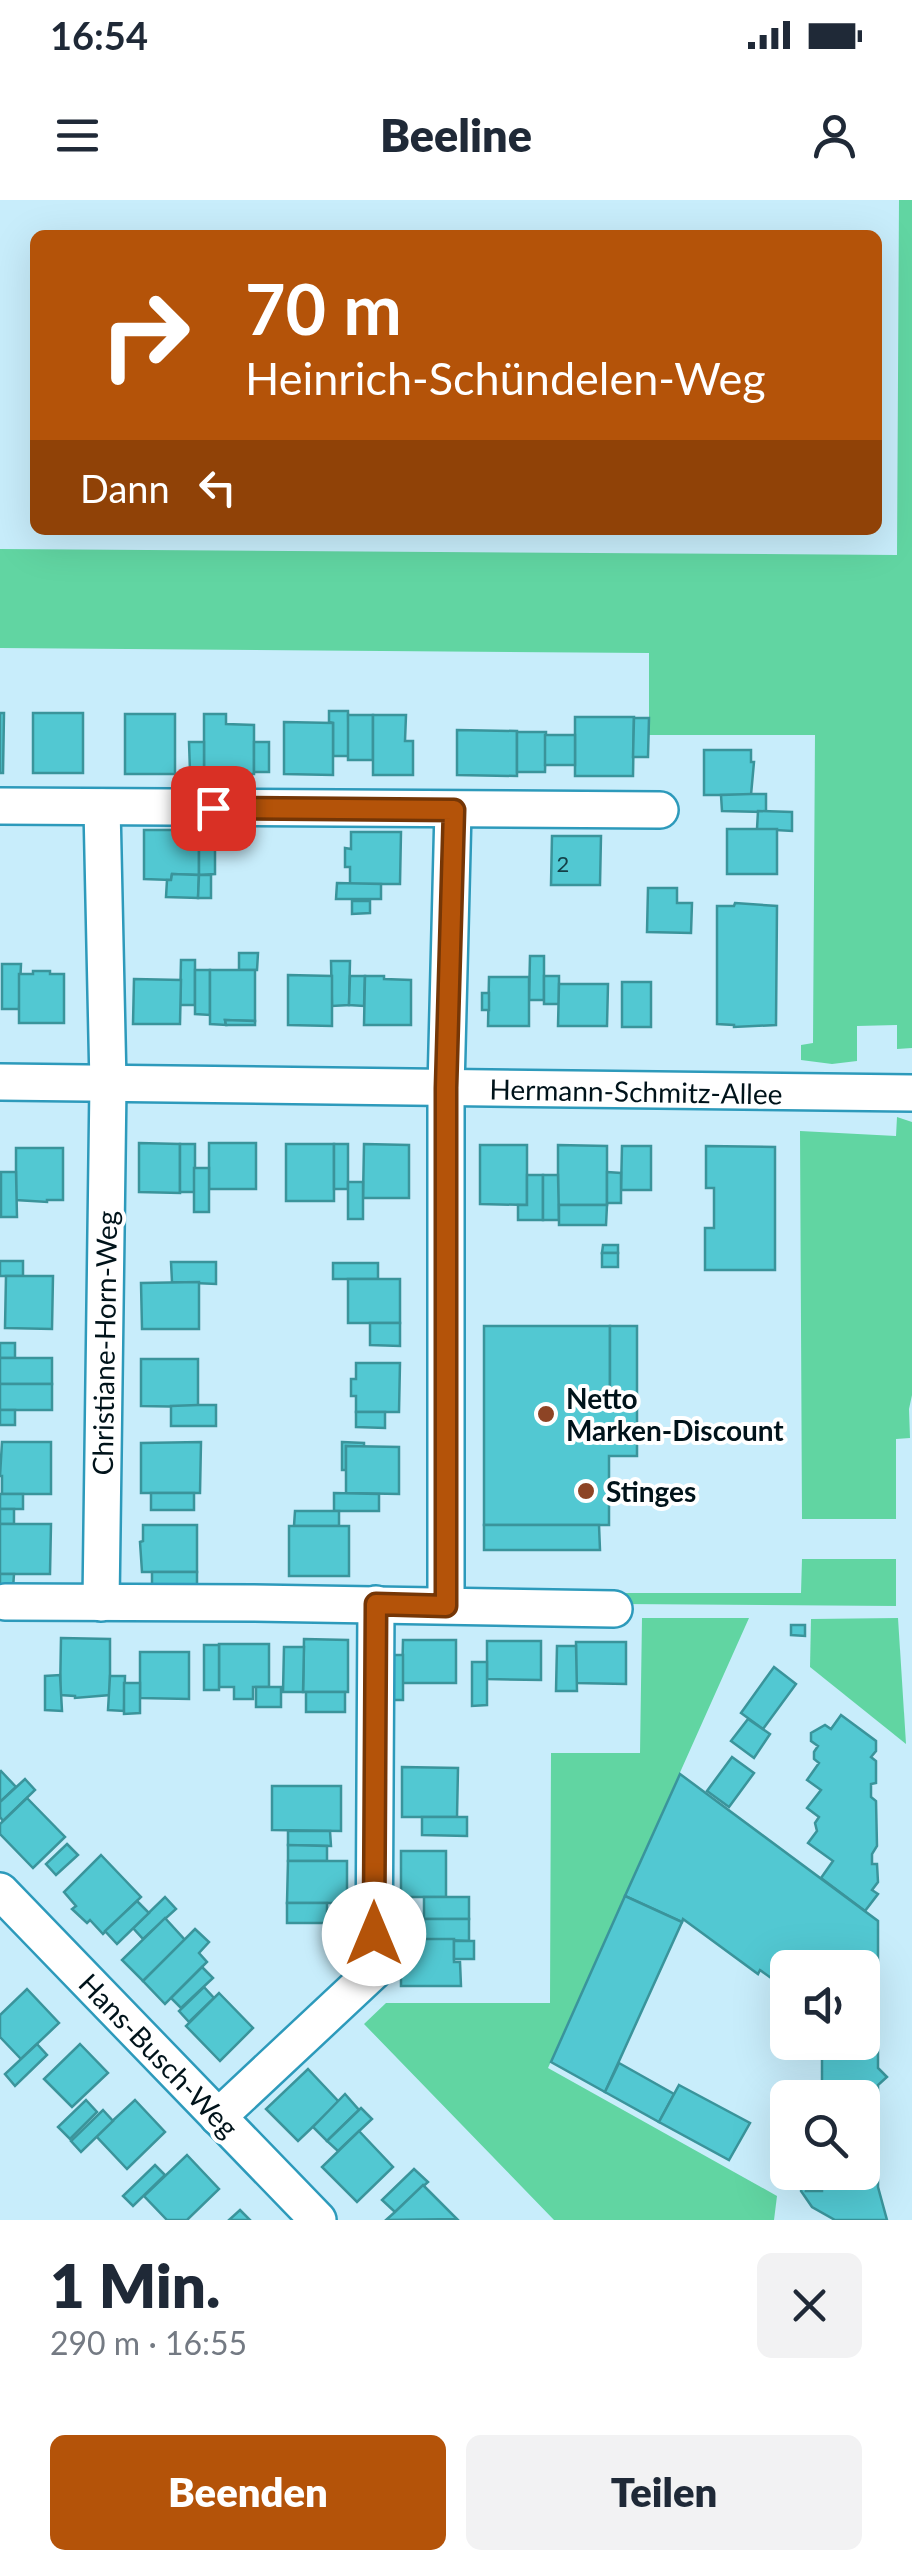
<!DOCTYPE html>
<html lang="de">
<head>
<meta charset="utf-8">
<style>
	:root { --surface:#fff; --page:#f2f2f3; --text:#1f2937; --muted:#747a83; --accent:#b45309 }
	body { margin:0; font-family:Lato,sans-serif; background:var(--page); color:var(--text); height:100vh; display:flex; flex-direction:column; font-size:38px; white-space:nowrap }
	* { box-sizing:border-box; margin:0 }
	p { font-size:32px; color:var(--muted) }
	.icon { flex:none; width:55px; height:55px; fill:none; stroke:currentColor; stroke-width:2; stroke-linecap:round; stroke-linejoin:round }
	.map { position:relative; height:2020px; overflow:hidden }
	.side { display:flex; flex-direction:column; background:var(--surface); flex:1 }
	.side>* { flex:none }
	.guide { position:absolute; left:30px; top:30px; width:852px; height:305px; border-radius:15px; box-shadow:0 10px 40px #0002; background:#b45309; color:#fff; overflow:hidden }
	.tools { position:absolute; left:770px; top:1750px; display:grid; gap:20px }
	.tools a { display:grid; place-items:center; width:110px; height:110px; border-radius:15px; background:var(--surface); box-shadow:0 10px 40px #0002; font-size:50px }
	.pin { position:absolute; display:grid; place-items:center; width:85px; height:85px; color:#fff; margin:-42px; border-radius:20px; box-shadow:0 5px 15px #0006 }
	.me { position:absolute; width:110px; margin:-55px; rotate:0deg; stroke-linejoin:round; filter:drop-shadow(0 0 8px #0008) }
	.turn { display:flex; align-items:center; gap:35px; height:210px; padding:0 50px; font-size:45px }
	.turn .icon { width:130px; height:130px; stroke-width:2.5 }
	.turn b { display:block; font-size:70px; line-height:85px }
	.then { display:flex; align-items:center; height:95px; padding:0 50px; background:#0003; gap:20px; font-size:38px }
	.round { display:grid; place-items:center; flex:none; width:105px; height:105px; border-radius:15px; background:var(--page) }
	.headline { display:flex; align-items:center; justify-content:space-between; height:170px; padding:0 50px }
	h1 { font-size:60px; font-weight:800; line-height:75px }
	.cta { display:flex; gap:20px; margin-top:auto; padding:20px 50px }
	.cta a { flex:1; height:115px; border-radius:15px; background:var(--accent); color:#fff; font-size:40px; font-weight:800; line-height:115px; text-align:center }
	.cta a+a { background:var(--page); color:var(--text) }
	.status { display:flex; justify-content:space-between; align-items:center; height:70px; padding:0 50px; background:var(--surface); direction:ltr }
	.status svg { height:28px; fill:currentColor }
	header { display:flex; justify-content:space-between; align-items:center; height:130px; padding:0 50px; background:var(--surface); font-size:45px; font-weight:800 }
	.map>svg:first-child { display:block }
	.green { fill:#61d5a2 }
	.building { fill:#52c8d2; stroke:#3a949b; stroke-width:2.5 }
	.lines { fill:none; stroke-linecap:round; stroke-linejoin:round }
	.minor-casing { stroke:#2d9abb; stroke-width:40 }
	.minor { stroke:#fff; stroke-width:35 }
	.route-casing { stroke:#753606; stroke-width:25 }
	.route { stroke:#b45309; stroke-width:18 }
	.poi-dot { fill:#8d4425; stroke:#fff; stroke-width:4 }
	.labels { text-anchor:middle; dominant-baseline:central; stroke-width:8; stroke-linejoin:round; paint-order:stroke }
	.number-label { font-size:22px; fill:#144048 }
	.street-label { font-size:28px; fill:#00131a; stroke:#fff }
	.poi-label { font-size:28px; font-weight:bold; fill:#00131a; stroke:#fff; text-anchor:start }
</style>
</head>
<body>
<div class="status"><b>16:54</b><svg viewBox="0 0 49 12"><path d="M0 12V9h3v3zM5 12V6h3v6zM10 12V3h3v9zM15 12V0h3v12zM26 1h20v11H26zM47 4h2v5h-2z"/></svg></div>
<header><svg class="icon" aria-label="menu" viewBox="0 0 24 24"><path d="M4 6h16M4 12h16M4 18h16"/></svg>Beeline<svg class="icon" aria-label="person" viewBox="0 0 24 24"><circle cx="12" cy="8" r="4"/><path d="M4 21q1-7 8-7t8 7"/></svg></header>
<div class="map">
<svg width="912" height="2020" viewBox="0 0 912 2020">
	<rect width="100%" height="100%" fill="#c8edfb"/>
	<g class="green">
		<polygon points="899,0 912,0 912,848 897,849 897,825 857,826 857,861 832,864 801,860 801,845 813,843 815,535 649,535 649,453 0,448 0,349 897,355"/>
		<polygon points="897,917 912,922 912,1195 909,1209 910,1238 896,1239 896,1319 802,1319 800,931 896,936"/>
		<polygon points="802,1359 896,1359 896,1406 622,1404 621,1393 801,1393"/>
		<polygon points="642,1418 749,1418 548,1868 777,1996 774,2020 554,2020 364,1824 386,1803 550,1803 551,1553 640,1553"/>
		<polygon points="898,1418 906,1544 810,1467 811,1419"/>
	</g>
	<g class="building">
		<polygon points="329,511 348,511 349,556 333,556 333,523 329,522"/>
		<polygon points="0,513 4,513 3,573 0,573"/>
		<rect x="33" y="513" width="50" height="60"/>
		<rect x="125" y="514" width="50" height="60"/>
		<polygon points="204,514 226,514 226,524 254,525 254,574 204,574"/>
		<rect x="348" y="515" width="25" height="45"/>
		<polygon points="373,515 406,515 405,541 413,541 413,575 373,575"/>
		<polygon points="575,517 634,517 633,576 575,576"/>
		<polygon points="634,518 649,518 648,557 633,557"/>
		<polygon points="284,522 333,523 333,575 284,574"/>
		<polygon points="457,530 517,531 517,576 457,575"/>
		<polygon points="517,532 546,532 545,572 517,572"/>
		<rect x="545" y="535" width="30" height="30"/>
		<polygon points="189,542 204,542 204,572 190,571"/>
		<rect x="254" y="542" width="15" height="30"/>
		<polygon points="704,550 751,550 751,562 754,562 751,595 704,595"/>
		<polygon points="751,594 766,594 766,612 722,611 721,595"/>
		<polygon points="758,611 792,612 792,631 757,629"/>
		<rect x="727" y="629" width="50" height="45"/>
		<polygon points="144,630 199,630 199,675 172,674 171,680 144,679"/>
		<polygon points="351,632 401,632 400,684 350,684 350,667 345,667 345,648 351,649"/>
		<polygon points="552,636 601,636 600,685 551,685"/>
		<polygon points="199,641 215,641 215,674 199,675"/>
		<polygon points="172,674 199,675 198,698 166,697 167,680 171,680"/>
		<polygon points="199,675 211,675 211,698 198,698"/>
		<polygon points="337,683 381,684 381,699 336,699"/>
		<polygon points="648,688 677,688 677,703 692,703 691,733 647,732"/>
		<polygon points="352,701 370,701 370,713 352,714"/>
		<polygon points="735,703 777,706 776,825 734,827 734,825 717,824 717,706 734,706"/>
		<polygon points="239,753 258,753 257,770 239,770"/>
		<polygon points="530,756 544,756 544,800 529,800"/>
		<polygon points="181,760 195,760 195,805 180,805"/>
		<polygon points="331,761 350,761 349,805 332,806"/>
		<polygon points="2,764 21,764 19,809 2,809"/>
		<polygon points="195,770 210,770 210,815 195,814"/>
		<polygon points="210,770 255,770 255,821 225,820 226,825 210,824"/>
		<polygon points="33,771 50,771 50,774 64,774 64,823 19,823 19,774 33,774"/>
		<polygon points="288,775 332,776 332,826 288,825"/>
		<polygon points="350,776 365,776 364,806 349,805"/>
		<polygon points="365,776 384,776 384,779 411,780 411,825 364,825"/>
		<rect x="544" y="776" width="15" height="28"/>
		<polygon points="489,777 529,777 529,826 488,826"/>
		<polygon points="134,779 181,780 180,824 133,824"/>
		<rect x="622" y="782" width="29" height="45"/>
		<polygon points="559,784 608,784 607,826 558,826"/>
		<rect x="482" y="793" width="7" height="17"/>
		<polygon points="225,820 255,821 255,825 226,825"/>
		<polygon points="139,943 180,944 180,993 139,992"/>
		<rect x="209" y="943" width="47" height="46"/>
		<rect x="180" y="944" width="15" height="48"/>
		<rect x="286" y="944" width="48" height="57"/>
		<rect x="334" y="944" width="14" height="45"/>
		<polygon points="364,944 409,945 409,998 363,998"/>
		<polygon points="480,945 527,945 527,1005 480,1004"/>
		<polygon points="558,945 607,946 607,1005 558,1005"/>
		<polygon points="622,946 651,946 651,990 621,990"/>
		<polygon points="706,946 775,947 775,1070 705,1070 705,1028 714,1028 714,988 706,988"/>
		<polygon points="16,948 63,948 63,1000 47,1000 47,1002 16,1000"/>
		<rect x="194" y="968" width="15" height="44"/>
		<polygon points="1,972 16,972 17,1017 1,1017"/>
		<polygon points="607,972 621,973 621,1003 607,1003"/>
		<polygon points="527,975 543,975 543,1020 518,1020 518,1005 527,1005"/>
		<polygon points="543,975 558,975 559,1020 543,1020"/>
		<rect x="348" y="982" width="15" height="37"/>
		<polygon points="559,1005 607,1005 606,1025 559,1025"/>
		<polygon points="603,1045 618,1045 618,1053 602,1053"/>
		<rect x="602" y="1053" width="16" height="14"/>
		<rect x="0" y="1061" width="23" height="15"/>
		<polygon points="171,1062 216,1062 216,1084 172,1082"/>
		<rect x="333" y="1063" width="45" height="16"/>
		<polygon points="6,1076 53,1076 52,1129 5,1128"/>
		<rect x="348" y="1079" width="52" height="44"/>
		<polygon points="199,1082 199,1129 142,1129 141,1083"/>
		<polygon points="370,1123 400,1123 400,1146 370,1145"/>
		<polygon points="484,1126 610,1126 610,1205 637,1205 637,1256 609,1256 609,1325 484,1325"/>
		<rect x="610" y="1126" width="27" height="79"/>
		<rect x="0" y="1143" width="15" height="15"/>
		<rect x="0" y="1158" width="52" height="26"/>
		<polygon points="141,1159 198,1159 198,1207 141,1206"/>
		<polygon points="356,1163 400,1163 399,1212 356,1212 356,1196 351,1196 351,1179 356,1179"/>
		<rect x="0" y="1184" width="52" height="26"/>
		<polygon points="198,1205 216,1205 216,1226 171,1226 171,1206"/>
		<rect x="0" y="1210" width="15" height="15"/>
		<polygon points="356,1212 385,1212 385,1228 356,1227"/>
		<polygon points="2,1242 51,1242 51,1294 2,1294 2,1276 0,1276"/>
		<polygon points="201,1242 200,1293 141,1293 141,1243"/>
		<polygon points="342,1242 364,1243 364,1247 346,1246 346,1270 342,1270"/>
		<polygon points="346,1246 399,1247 399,1294 346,1293"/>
		<rect x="151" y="1293" width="43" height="17"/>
		<polygon points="334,1293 379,1294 379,1311 334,1311"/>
		<rect x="0" y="1294" width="23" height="15"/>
		<rect x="0" y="1309" width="14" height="15"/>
		<polygon points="295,1311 339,1311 339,1326 294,1326"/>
		<polygon points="0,1324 51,1324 50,1374 0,1374"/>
		<polygon points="143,1325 197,1325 197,1372 142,1372 140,1342 143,1341"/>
		<polygon points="484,1325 599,1325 600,1350 484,1350"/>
		<rect x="289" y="1326" width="60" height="50"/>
		<rect x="152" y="1372" width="45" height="17"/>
		<polygon points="0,1374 14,1374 13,1389 0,1389"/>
		<polygon points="791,1425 805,1425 805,1436 791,1435"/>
		<polygon points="61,1438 110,1439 110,1495 75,1498 75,1496 60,1495"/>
		<polygon points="304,1439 348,1440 348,1492 303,1492"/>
		<polygon points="403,1440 456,1440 456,1483 402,1483"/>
		<polygon points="487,1441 541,1441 541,1480 487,1479"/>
		<polygon points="576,1442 626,1442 626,1484 576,1483"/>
		<polygon points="269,1444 269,1487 253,1487 253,1499 234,1499 234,1487 219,1487 219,1444"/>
		<rect x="204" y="1445" width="15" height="45"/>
		<polygon points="557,1446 576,1446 577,1491 556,1491"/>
		<polygon points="284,1447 304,1447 303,1492 283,1492"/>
		<polygon points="140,1452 189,1452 189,1499 140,1498"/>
		<rect x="388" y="1455" width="15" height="45"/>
		<polygon points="472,1462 487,1462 487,1505 472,1506"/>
		<polygon points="774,1467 796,1484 763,1529 741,1513"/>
		<polygon points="60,1475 62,1511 45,1510 45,1476"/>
		<polygon points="110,1476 125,1476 124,1511 108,1510"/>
		<polygon points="124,1483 140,1483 140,1513 124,1514"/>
		<rect x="256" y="1487" width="25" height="20"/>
		<rect x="306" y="1492" width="39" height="20"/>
		<polygon points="841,1515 876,1541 876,1551 871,1557 876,1561 876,1583 871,1584 871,1597 876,1601 877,1646 872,1654 872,1664 877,1664 878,1682 872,1690 878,1694 865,1711 821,1678 833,1661 808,1643 817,1631 815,1623 819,1617 807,1608 821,1590 807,1580 819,1563 814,1559 814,1552 818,1546 811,1541 811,1533 825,1525 831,1529"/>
		<polygon points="748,1519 770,1534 754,1558 731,1541"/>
		<polygon points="732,1557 754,1573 729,1607 707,1591"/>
		<polygon points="402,1567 458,1568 457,1617 402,1617"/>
		<polygon points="1,1571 16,1587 0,1602 0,1572"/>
		<polygon points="680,1574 878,1721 878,1868 887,1877 878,1885 878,1987 887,2020 835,2020 812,2007 801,1991 802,1987 807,1988 806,1991 822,1991 822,1972 862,1972 862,1898 822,1898 822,1842 862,1842 862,1768 788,1768 788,1790 760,1770 758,1774 683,1719 682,1722 625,1696"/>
		<polygon points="25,1579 35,1590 3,1621 0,1617 0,1602"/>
		<polygon points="272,1586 341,1586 341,1631 272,1630"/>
		<polygon points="27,1598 65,1637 33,1668 0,1634 0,1624"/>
		<polygon points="422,1617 467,1617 467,1636 422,1635"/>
		<polygon points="288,1631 330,1631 331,1646 288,1645"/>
		<polygon points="67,1644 78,1655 56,1675 46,1664"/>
		<polygon points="288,1645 327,1646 327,1661 288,1661"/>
		<rect x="401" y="1651" width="45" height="46"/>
		<polygon points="101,1655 141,1697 103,1734 90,1720 87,1723 72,1709 76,1706 64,1692"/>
		<polygon points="288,1661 347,1661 347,1703 287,1703"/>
		<polygon points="625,1696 682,1722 605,1892 551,1862"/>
		<polygon points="165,1697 176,1709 143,1739 133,1728"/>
		<rect x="424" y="1697" width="45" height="22"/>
		<polygon points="137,1701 149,1713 117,1744 105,1731"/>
		<rect x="287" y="1703" width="40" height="20"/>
		<polygon points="165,1718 185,1740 143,1781 122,1760"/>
		<polygon points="424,1719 469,1719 469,1741 424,1739"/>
		<polygon points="195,1729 209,1742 199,1753 207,1762 165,1804 143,1781"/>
		<polygon points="401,1739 454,1739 454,1762 460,1762 461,1786 401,1786"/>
		<rect x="454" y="1741" width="20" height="18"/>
		<polygon points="202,1767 213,1778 181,1808 171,1798"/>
		<polygon points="204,1787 214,1798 189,1822 179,1811"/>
		<polygon points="27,1789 59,1823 21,1859 0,1837 0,1815"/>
		<polygon points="219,1793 253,1828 220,1861 186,1826"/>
		<polygon points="37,1844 47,1855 15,1886 5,1874"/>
		<polygon points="80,1844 108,1873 72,1907 44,1879"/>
		<polygon points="619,1863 674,1894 659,1922 605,1892"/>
		<polygon points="308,1869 339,1902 298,1941 266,1909"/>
		<polygon points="679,1885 750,1923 729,1960 659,1922"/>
		<polygon points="345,1894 359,1910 327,1941 313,1927"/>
		<polygon points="86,1900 97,1912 70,1939 58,1927"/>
		<polygon points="135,1900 165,1932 127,1969 96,1936"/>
		<polygon points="361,1908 372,1919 338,1951 327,1941"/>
		<polygon points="103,1910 113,1921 81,1952 71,1941"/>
		<polygon points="359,1931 393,1967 357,2002 322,1967"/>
		<polygon points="187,1955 219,1989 187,2020 167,2020 144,1996"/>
		<polygon points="155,1965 165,1975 133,2006 123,1996"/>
		<polygon points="414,1969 428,1982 395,2012 382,2000"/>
		<polygon points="423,1985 457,2019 386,2020 395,2012"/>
		<polygon points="240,2010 250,2020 229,2020"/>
	</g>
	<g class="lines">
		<g class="minor-casing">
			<g id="minor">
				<polyline points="0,606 660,610"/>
				<polyline points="0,882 912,893"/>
				<polyline points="5,1402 253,1403 614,1409"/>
				<polyline points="101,1403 108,884 102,607"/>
				<polyline points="446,1405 446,888 453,610"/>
				<polyline points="0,1691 318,2020"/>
				<polyline points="218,1917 374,1771 376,1404"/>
			</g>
		</g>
		<use href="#minor" class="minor"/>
	</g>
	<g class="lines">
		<g class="route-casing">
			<polyline id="route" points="213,608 454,610 446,888 446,1406 376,1404 374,1734"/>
		</g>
		<use href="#route" class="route"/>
	</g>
	<g class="poi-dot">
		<circle cx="546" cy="1214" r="10"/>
		<circle cx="586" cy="1291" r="10"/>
	</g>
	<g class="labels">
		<g class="number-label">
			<text x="563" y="663">2</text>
		</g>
		<g class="street-label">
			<text transform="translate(636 891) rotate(1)">Hermann-Schmitz-Allee</text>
			<text transform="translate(104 1143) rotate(-89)">Christiane-Horn-Weg</text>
			<text transform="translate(159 1855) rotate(46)">Hans-Busch-Weg</text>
		</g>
		<g class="poi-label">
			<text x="566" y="1198">Netto<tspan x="566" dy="32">Marken-Discount</tspan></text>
			<text x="606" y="1291">Stinges</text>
		</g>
	</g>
</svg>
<div class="tools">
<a><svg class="icon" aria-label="sound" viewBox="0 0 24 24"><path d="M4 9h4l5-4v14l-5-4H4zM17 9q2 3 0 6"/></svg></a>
<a><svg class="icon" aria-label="search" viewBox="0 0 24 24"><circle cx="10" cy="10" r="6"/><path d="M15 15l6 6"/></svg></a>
</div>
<div class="pin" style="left:213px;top:608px;background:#d93025"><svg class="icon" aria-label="arrive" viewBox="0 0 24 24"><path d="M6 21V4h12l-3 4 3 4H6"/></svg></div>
<svg class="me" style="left:374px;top:1734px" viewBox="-20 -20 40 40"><circle r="19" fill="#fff"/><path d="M0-13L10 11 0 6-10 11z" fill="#b45309"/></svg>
<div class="guide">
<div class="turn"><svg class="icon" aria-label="right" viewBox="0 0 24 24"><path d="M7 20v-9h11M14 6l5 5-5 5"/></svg><div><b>70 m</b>Heinrich-Schündelen-Weg</div></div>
<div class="then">Dann<svg class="icon" aria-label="left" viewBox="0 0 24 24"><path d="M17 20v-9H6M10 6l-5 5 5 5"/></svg></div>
</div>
</div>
<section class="side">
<div class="headline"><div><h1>1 Min.</h1><p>290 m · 16:55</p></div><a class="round"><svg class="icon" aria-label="close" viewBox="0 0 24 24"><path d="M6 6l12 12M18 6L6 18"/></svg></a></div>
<div class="cta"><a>Beenden</a><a>Teilen</a></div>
</section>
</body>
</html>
